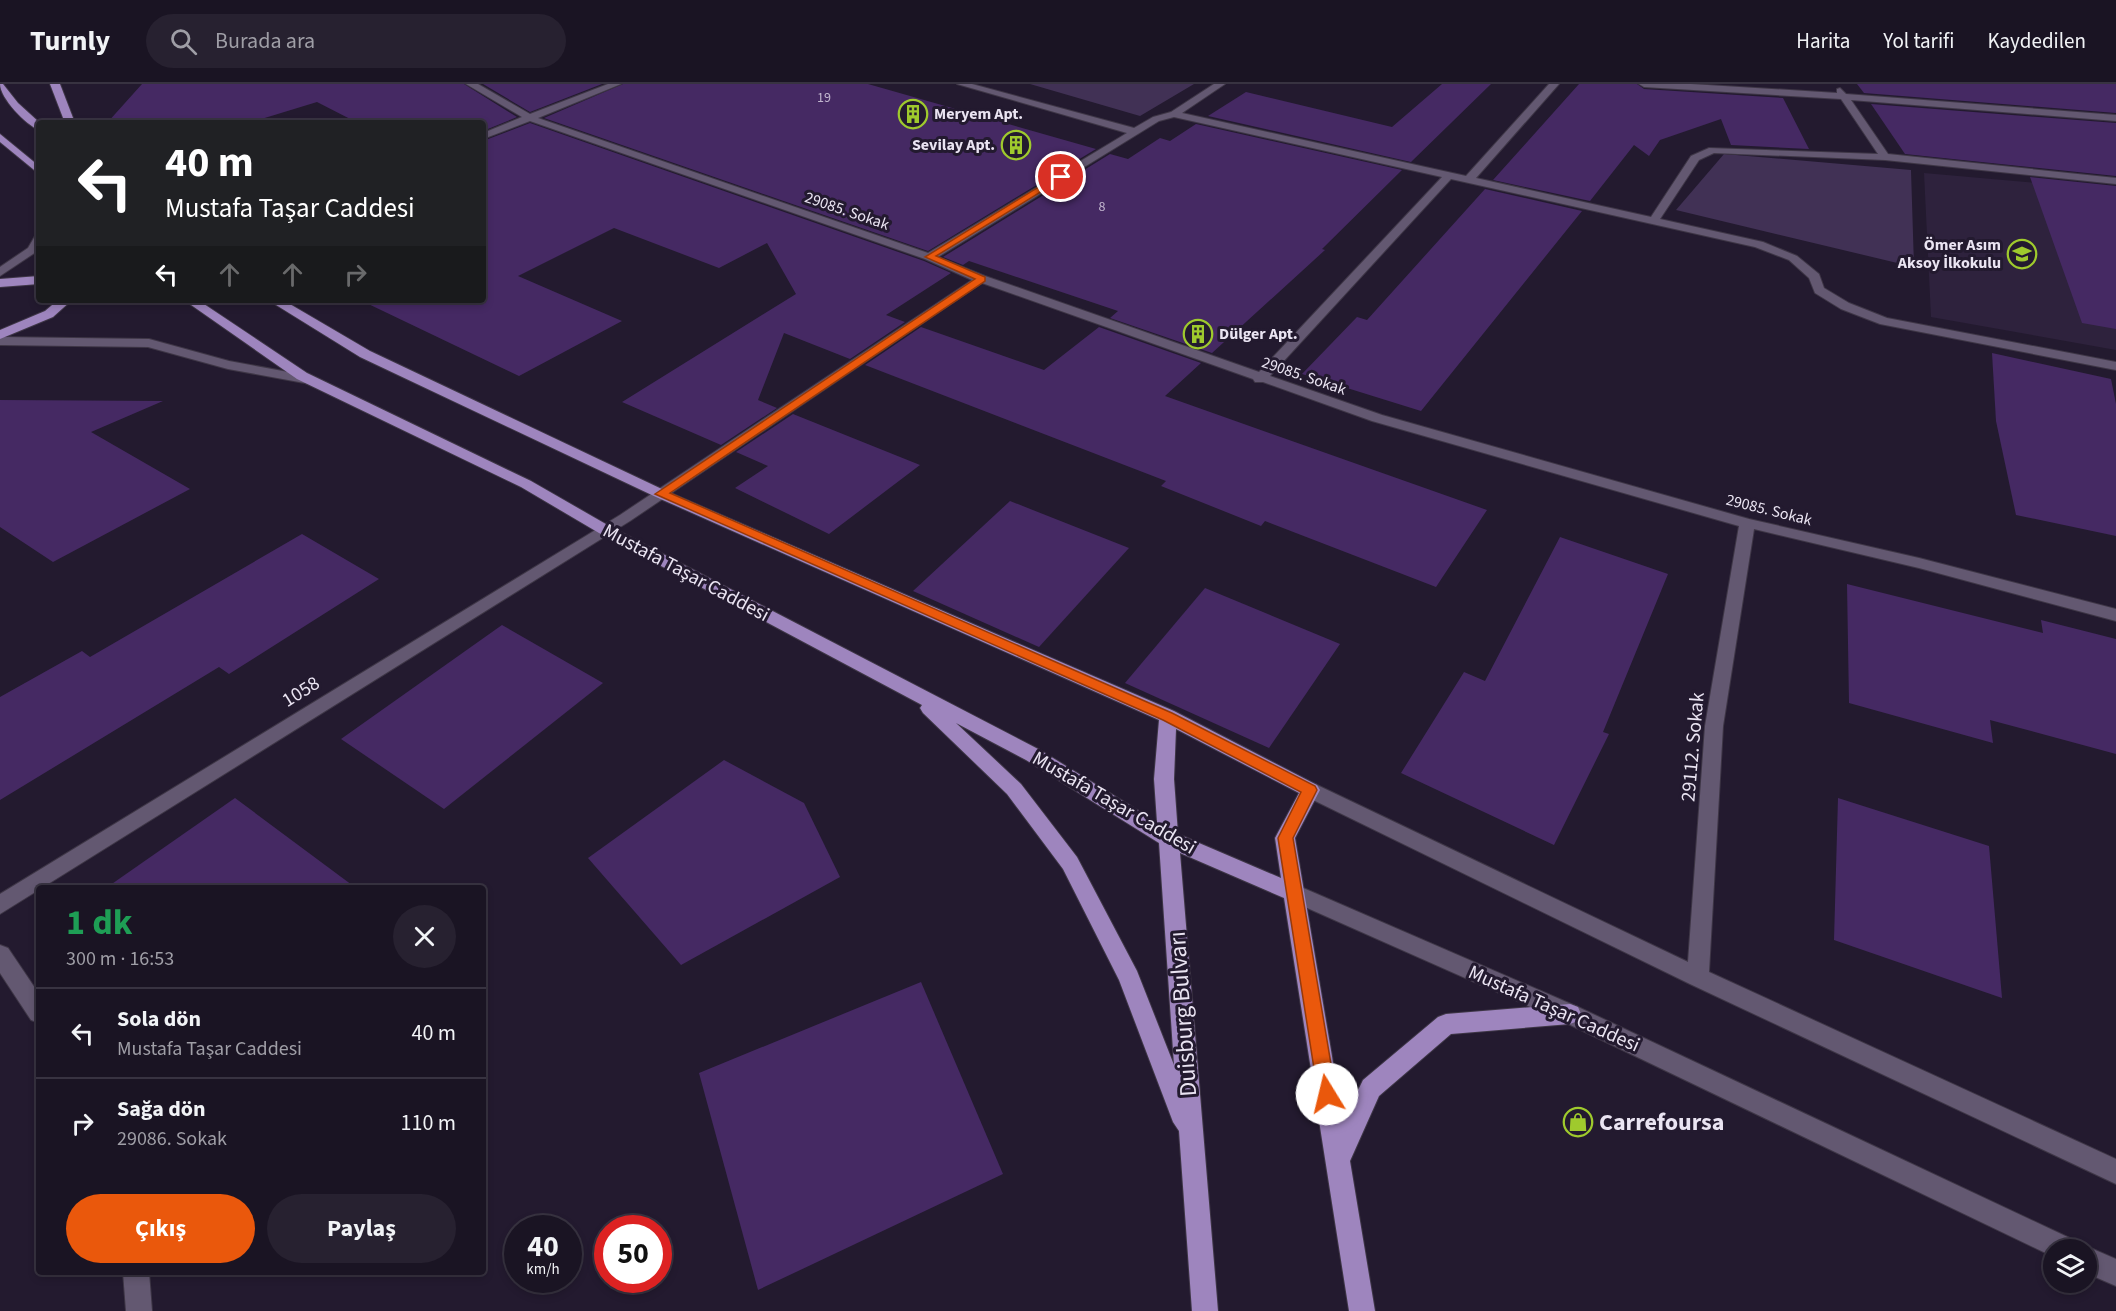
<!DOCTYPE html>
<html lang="tr">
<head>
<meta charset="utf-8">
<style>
	:root { --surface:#1a1423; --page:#272130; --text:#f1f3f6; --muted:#9f9ea6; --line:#383341; --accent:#ea580c }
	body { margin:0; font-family:"Source Sans 3",sans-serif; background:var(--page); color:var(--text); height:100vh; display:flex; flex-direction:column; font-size:22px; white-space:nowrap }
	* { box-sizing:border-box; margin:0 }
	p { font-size:20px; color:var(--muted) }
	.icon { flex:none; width:33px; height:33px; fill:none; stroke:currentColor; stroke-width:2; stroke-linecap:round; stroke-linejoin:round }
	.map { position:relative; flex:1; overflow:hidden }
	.sheet { position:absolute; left:36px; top:801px; width:450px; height:390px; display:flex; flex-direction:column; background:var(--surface); border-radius:6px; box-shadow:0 3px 9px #0003,0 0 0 2px var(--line) }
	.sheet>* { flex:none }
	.guide { position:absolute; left:36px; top:36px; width:450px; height:183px; border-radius:6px; box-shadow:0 3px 9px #0003,0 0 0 2px var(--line); background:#202124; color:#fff; overflow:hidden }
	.fabs { position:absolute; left:2043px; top:1155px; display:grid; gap:12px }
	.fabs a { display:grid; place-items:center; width:54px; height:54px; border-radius:50%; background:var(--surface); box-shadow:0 3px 9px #0003,0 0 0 2px var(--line); font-size:30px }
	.speed { position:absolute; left:504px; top:1131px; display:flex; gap:12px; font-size:30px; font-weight:700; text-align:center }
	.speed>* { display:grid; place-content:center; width:78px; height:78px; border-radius:50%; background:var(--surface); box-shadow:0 3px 9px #0003,0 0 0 2px var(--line); line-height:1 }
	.speed small { font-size:15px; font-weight:400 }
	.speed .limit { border:9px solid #d22; background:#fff; color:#111 }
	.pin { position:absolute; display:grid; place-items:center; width:51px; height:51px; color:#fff; margin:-26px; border:3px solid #fff; border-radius:50%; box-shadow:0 2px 6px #0007 }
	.me { position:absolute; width:66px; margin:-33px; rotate:351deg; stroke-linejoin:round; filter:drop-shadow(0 0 4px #0008) }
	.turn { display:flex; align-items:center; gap:21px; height:126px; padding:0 30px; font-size:27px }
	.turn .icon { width:78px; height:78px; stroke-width:2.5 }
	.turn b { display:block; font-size:42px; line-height:51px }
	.lanes { display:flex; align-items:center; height:57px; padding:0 30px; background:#0003; justify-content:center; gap:30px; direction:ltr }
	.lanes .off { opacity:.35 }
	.round { display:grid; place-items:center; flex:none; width:63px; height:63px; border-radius:32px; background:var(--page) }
	.headline { display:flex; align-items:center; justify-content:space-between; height:102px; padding:0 30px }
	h1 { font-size:36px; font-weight:700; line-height:45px; color:#1e9e55 }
	.action { display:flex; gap:12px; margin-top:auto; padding:12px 30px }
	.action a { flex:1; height:69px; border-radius:36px; background:var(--accent); color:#fff; font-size:24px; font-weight:700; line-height:69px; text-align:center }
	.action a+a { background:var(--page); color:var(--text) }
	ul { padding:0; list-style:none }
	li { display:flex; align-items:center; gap:18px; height:90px; padding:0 30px; border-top:2px solid var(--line) }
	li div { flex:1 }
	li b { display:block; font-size:22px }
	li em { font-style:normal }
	header { display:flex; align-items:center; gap:36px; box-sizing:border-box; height:84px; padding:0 30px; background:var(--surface); border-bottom:2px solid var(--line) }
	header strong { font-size:28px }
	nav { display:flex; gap:33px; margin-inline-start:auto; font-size:21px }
	.search { width:420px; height:54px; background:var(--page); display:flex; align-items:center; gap:15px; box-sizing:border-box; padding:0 21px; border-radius:33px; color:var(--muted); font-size:22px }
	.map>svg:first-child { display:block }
	.built { fill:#2e223d }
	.green { fill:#413155 }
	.building { fill:#452963 }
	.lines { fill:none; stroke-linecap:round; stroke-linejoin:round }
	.minor-casing { stroke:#3e3646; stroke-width:2 }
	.major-casing { stroke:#3e3646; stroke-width:2 }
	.minor { fill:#635871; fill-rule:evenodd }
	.major { fill:#9e85be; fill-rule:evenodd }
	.route { fill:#ea580c; stroke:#983908; stroke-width:1.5 }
	.labels { text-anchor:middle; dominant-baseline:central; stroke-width:6; stroke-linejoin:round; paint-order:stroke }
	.far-number-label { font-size:14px; fill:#c1b5ce }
	.far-poi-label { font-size:16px; font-weight:bold; fill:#eae4f2; stroke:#231a2f; text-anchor:start }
	.far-street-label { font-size:16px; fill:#eae4f2; stroke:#231a2f }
	.street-label { font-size:20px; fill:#eae4f2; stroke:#231a2f }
	.near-street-label { font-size:24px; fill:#eae4f2; stroke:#231a2f }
	.near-poi-label { font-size:24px; font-weight:bold; fill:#eae4f2; stroke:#231a2f; text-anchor:start }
</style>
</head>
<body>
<header>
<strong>Turnly</strong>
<div class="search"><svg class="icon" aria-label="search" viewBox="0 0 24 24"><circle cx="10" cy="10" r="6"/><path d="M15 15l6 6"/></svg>Burada ara</div>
<nav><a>Harita</a><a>Yol tarifi</a><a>Kaydedilen</a></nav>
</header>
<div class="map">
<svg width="2116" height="1227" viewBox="0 0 2116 1227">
	<rect width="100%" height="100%" fill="#231a2f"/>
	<polygon class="built" points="1924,89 2116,106 2116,266 1931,233"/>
	<g class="green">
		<polygon points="1030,0 1194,0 1140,32"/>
		<polygon points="1724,70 1911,86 1914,183 1676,126"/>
	</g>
	<g class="building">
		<polygon points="142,0 464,0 517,33 483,47 483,39 358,39 317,18 248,39 107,39"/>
		<polygon points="483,0 602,0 530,28"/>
		<polygon points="623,0 868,0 1096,65 928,167 544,34"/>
		<polygon points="1442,0 1491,0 1411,78 1208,32 1246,8 1392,43"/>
		<polygon points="1579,0 1637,0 1644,5 1783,14 1809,65 1731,61 1721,35 1660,56 1649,72 1634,61 1590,117 1493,96"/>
		<polygon points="1857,0 2116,0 2116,29 1864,9"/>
		<polygon points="1871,20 2116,39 2116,92 1905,70"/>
		<polygon points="530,39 924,177 951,189 886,231 905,238 850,275 784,249 758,316 777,324 721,361 622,318 796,210 767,159 719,184 614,144 518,192 622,237 519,292 360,216 483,216 483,57"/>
		<polygon points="1196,40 1402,86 1322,165 1325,166 1212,269 1110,234 1118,227 969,177 963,181 943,173 1110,70 1128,75 1160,54 1170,57"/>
		<polygon points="2030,93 2116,102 2116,245 2082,239"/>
		<polygon points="1485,105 1582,127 1421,327 1302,290 1357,233 1367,236"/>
		<polygon points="921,243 1044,286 1099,243 1201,279 1165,312 1487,426 1436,503 1265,437 1261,442 1161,402 1166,397 865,281"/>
		<polygon points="1992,269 2111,295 2116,320 2116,452 2016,431 1996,337"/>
		<polygon points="0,316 163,317 91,348 190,405 53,478 0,443"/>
		<polygon points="793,330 920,381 829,450 735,404 768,382 736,368"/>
		<polygon points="1010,417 1129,464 1039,563 913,507"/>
		<polygon points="302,450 379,495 229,590 219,583 0,716 0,613 82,567 90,573"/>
		<polygon points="1560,453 1668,490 1603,648 1609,650 1554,761 1401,689 1464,588 1485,597"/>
		<polygon points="1847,500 2043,549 2041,536 2116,555 2116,670 1990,636 1993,659 1849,619"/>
		<polygon points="1205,504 1340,560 1269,664 1125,599"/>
		<polygon points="502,541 603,599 444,725 341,655"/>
		<polygon points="724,676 804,719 840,793 681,881 588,774"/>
		<polygon points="235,714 356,804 106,804"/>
		<polygon points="1838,714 1989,762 2002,914 1834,856"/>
		<polygon points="921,898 1003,1090 758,1206 699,989"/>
	</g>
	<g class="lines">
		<g class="minor-casing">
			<g id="minor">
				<path d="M 466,0 L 478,0 L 530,30 L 608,0 L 621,0 L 538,34 L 928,169 L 1127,49 L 957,0 L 972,0 L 1134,44 L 1153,33 L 1171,28 L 1214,0 L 1225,0 L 1182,29 L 1466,92 L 1549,0 L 1559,0 L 1476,94 L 1651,133 L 1691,72 L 1709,64 L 1878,70 L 1841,15 L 1644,3 L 1639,0 L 1691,0 L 1837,9 L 1837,5 L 1840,4 L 1846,10 L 2116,31 L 2116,37 L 1851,16 L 1888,70 L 2116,94 L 2116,100 L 1885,76 L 1714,69 L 1699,76 L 1660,135 L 1763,158 L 1797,172 L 1819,190 L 1824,204 L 1849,219 L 1887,234 L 2116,278 L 2116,286 L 1880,240 L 1841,225 L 1815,209 L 1809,194 L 1789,176 L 1755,163 L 1451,95 L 1270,292 L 1382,331 L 1749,435 L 1919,474 L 2116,525 L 2116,537 L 1919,484 L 1754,445 L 1723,642 L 1709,888 L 2116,1075 L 2116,1100 L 1690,900 L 1303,711 L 1300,706 L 1303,701 L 1310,698 L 1317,701 L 1688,878 L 1705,642 L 1739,442 L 1372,337 L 1263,298 L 1255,298 L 1253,295 L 982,199 L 630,437 L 0,830 L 0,810 L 620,431 L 972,196 L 925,175 L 530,37 L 483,55 L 483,49 L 522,33 ZM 1174,33 L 1442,93 L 1259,288 L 985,192 L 938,173 L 1159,37 Z"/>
				<polygon points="39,151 39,164 36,168 0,192 0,183 28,164 35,152"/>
				<polygon points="0,253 149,255 229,277 310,292 317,296 310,300 228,285 148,263 0,261"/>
				<polygon points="1294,800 1578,923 2076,1157 2079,1165 2086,1162 2116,1175 2116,1202 2086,1189 2086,1166 2054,1166 2054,1173 1562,937 1287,815 1284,809 1287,803"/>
				<polygon points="0,861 8,864 39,910 39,939 31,936 0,889"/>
				<polygon points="123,1188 149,1188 152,1227 126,1227"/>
			</g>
		</g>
		<g class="major-casing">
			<g id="major">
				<path d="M 0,0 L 3,0 L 18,19 L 40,39 L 39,46 C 26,41 0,14 0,0 Z"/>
				<polygon points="50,0 60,0 75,39 65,39"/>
				<polygon points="0,50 39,82 39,90 0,58"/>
				<polygon points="39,192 39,200 0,203 0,195"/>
				<polygon points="58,216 72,216 53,233 0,255 0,246 45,227"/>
				<path d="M 184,216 L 198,216 L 307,289 L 531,397 L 611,443 L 1040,666 L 1157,738 L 1154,695 L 1159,636 L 656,413 L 360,273 L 268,216 L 283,216 L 370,267 L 666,407 L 1174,627 L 1317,701 L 1320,706 L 1295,754 L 1343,1037 L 1363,996 L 1438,933 L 1446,930 L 1570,920 L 1578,923 L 1581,930 L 1578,937 L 1570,940 L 1451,950 L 1379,1012 L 1350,1077 L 1375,1227 L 1349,1227 L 1284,814 L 1180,769 L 1218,1227 L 1192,1227 L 1179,1047 L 1173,1038 L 1119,896 L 1063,785 L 1007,710 L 923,629 L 920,624 L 922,621 L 599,449 L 521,403 L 297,295 ZM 956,639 L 1026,676 L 1159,759 L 1174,981 L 1137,887 L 1077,773 L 1021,700 ZM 1176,645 L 1299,709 L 1275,754 L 1281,794 L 1178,750 L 1174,695 Z"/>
			</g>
		</g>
		<use href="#minor" class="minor"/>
		<use href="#major" class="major"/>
	</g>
	<polygon class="route" points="1058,91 1065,93 936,172 985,193 985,197 670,409 1172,629 1315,702 1317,706 1293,754 1336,1010 1333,1016 1327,1019 1320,1016 1318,1010 1278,754 1301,708 1163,636 655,410 975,195 925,173"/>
	<defs>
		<g id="building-ring" transform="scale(1.5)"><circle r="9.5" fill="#231a2f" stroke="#9fca2d" stroke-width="1.5"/><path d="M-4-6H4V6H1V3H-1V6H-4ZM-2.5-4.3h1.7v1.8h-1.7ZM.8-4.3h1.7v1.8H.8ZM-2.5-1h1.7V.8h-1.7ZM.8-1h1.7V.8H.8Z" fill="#9fca2d"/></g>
		<g id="school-ring" transform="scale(1.5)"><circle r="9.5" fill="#231a2f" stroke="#9fca2d" stroke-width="1.5"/><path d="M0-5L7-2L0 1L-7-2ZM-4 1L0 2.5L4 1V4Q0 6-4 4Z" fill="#9fca2d"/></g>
		<g id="shop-ring" transform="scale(1.5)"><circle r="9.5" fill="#231a2f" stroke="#9fca2d" stroke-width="1.5"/><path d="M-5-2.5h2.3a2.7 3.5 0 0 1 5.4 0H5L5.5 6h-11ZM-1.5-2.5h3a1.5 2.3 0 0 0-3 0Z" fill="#9fca2d"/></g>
	</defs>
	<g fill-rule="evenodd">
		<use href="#building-ring" x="913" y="30"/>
		<use href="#building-ring" x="1016" y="61"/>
		<use href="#school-ring" x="2022" y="170"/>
		<use href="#building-ring" x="1198" y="250"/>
		<use href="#shop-ring" x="1578" y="1038"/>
	</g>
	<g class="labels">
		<g class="far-number-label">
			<text x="824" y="14">19</text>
			<text x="1102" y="123">8</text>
		</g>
		<g class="far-poi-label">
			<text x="934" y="30">Meryem Apt.</text>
			<text x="995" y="61" text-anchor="end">Sevilay Apt.</text>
			<text x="2001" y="161" text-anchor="end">Ömer Asım<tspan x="2001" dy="18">Aksoy İlkokulu</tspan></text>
			<text x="1219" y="250">Dülger Apt.</text>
		</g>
		<g class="far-street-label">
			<text transform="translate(847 127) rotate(19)">29085. Sokak</text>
			<text transform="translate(1304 292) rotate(19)">29085. Sokak</text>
			<text transform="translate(1769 426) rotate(14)">29085. Sokak</text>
		</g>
		<g class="street-label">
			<text transform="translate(686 489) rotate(28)">Mustafa Taşar Caddesi</text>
			<text transform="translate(301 608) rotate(-32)">1058</text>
			<text transform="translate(1693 663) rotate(-85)">29112. Sokak</text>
			<text transform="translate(1114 719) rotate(30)">Mustafa Taşar Caddesi</text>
			<text transform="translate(1554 925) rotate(24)">Mustafa Taşar Caddesi</text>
		</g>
		<g class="near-street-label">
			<text transform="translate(1183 930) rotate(-94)">Duisburg Bulvarı</text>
		</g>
		<g class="near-poi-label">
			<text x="1599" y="1038">Carrefoursa</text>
		</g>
	</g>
</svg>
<div class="fabs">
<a><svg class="icon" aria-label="layers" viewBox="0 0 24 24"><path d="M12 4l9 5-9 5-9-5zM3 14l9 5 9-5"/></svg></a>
</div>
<div class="speed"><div>40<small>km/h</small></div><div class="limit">50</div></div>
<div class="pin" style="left:1061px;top:93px;background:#d93025"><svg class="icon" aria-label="arrive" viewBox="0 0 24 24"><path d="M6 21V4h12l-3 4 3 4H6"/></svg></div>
<svg class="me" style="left:1327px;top:1010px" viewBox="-20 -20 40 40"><circle r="19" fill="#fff"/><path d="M0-13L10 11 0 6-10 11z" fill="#ea580c"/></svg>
<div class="guide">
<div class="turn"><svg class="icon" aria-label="left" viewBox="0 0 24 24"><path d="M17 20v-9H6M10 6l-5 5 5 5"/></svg><div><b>40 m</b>Mustafa Taşar Caddesi</div></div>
<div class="lanes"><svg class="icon" aria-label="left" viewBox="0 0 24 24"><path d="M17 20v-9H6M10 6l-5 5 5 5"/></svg><svg class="icon off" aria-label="ahead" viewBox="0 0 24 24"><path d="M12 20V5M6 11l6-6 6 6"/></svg><svg class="icon off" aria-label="ahead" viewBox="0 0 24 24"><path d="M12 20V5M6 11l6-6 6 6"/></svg><svg class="icon off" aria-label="right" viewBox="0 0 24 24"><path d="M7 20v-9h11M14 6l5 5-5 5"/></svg></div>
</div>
<section class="sheet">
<div class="headline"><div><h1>1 dk</h1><p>300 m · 16:53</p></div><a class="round"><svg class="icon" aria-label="close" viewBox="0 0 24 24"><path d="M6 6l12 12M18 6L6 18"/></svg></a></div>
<ul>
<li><svg class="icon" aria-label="left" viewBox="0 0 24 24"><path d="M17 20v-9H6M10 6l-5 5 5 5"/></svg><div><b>Sola dön</b><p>Mustafa Taşar Caddesi</p></div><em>40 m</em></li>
<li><svg class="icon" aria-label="right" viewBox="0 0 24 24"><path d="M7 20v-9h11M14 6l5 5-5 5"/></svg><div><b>Sağa dön</b><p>29086. Sokak</p></div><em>110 m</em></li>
</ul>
<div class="action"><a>Çıkış</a><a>Paylaş</a></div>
</section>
</div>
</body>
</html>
